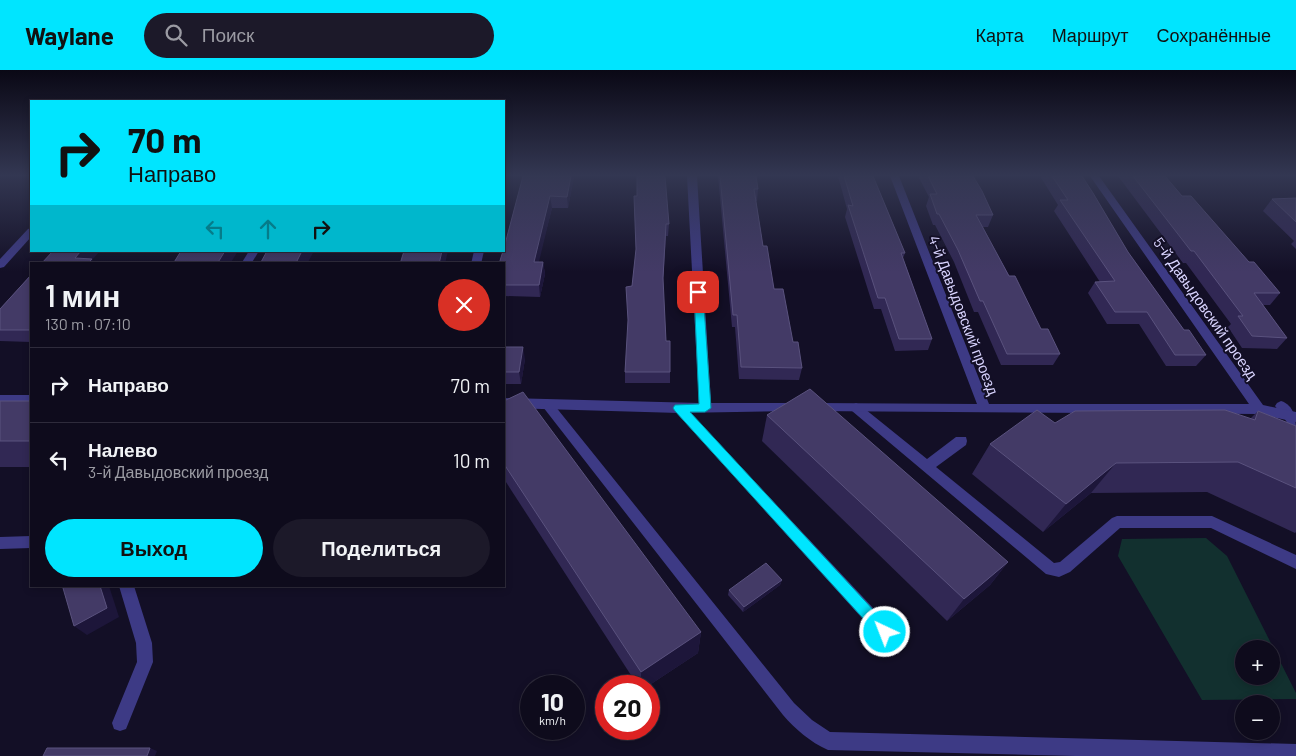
<!DOCTYPE html>
<html lang="ru">
<head>
<meta charset="utf-8">
<style>
	:root { --surface:#0e0b1c; --page:#1c1929; --text:#f1f3f6; --muted:#9b9ba3; --line:#2e2b3b; --accent:#00e5ff }
	body { margin:0; font-family:Barlow,sans-serif; background:var(--page); color:var(--text); height:100vh; display:flex; flex-direction:column; font-size:19px; white-space:nowrap }
	* { box-sizing:border-box; margin:0 }
	p { font-size:16px; color:var(--muted) }
	.icon { flex:none; width:28px; height:28px; fill:none; stroke:currentColor; stroke-width:2; stroke-linecap:round; stroke-linejoin:round }
	.map { position:relative; flex:1; overflow:hidden }
	.sheet { position:absolute; left:30px; top:192px; width:475px; height:325px; display:flex; flex-direction:column; background:var(--surface); border-radius:0px; box-shadow:0 2px 8px #0003,0 0 0 1px var(--line) }
	.sheet>* { flex:none }
	.hud { position:absolute; left:30px; top:30px; width:475px; height:152px; border-radius:0px; box-shadow:0 2px 8px #0003,0 0 0 1px var(--line); background:#00e5ff; color:#111; overflow:hidden }
	.controls { position:absolute; left:1235px; top:570px; display:grid; gap:10px }
	.controls a { display:grid; place-items:center; width:45px; height:45px; border-radius:50%; background:var(--surface); box-shadow:0 2px 8px #0003,0 0 0 1px var(--line); font-size:25px }
	.speed { position:absolute; left:520px; top:605px; display:flex; gap:10px; font-size:25px; font-weight:700; text-align:center }
	.speed>* { display:grid; place-content:center; width:65px; height:65px; border-radius:50%; background:var(--surface); box-shadow:0 2px 8px #0003,0 0 0 1px var(--line); line-height:1 }
	.speed small { font-size:12px; font-weight:400 }
	.speed .limit { border:8px solid #d22; background:#fff; color:#111 }
	.pin { position:absolute; display:grid; place-items:center; width:42px; height:42px; color:#fff; margin:-21px; border-radius:10px; box-shadow:0 2px 8px #0006 }
	.me { position:absolute; width:55px; margin:-28px; rotate:317deg; stroke-linejoin:round; filter:drop-shadow(0 0 4px #0008) }
	.turn { display:flex; align-items:center; gap:18px; height:105px; padding:0 15px; font-size:22px }
	.turn .icon { width:65px; height:65px; stroke-width:2.5 }
	.turn b { display:block; font-size:35px; line-height:42px }
	.lanes { display:flex; align-items:center; height:48px; padding:0 15px; background:#0003; justify-content:center; gap:25px; direction:ltr }
	.lanes .off { opacity:.35 }
	.round { display:grid; place-items:center; flex:none; width:52px; height:52px; border-radius:26px; background:var(--page) }
	.headline { display:flex; align-items:center; justify-content:space-between; height:85px; padding:0 15px }
	h1 { font-size:30px; font-weight:600; line-height:38px }
	.primary-button { display:flex; gap:10px; margin-top:auto; padding:10px 15px }
	.primary-button a { flex:1; height:58px; border-radius:30px; background:var(--accent); color:#111; font-size:20px; font-weight:600; line-height:58px; text-align:center }
	.primary-button a+a { background:var(--page); color:var(--text) }
	ul { padding:0; list-style:none }
	li { display:flex; align-items:center; gap:15px; height:75px; padding:0 15px; border-top:1px solid var(--line) }
	li div { flex:1 }
	li b { display:block; font-size:19px }
	li em { font-style:normal }
	header { display:flex; align-items:center; gap:30px; box-sizing:border-box; height:70px; padding:0 25px; background:var(--accent); color:#111 }
	header strong { font-size:24px }
	nav { display:flex; gap:28px; margin-inline-start:auto; font-size:18px }
	.search { width:350px; height:45px; background:var(--page); display:flex; align-items:center; gap:12px; box-sizing:border-box; padding:0 18px; border-radius:28px; color:var(--muted); font-size:19px }
	.map>svg:first-child { display:block }
	.green { fill:#12302f; fill-rule:evenodd }
	.lines { fill:none; stroke-linecap:round; stroke-linejoin:round }
	.service { fill:#3d3a85; fill-rule:evenodd }
	.minor { fill:#3d3a85; fill-rule:evenodd }
	.tertiary { fill:#3d3a85; fill-rule:evenodd }
	.wall { fill:#312854 }
	.shaded-wall { fill:#1d163a }
	.building { fill:#433a66; stroke:#5a527e }
	.route { fill:#00e5ff; stroke:#0095a6 }
	.labels { text-anchor:middle; dominant-baseline:central; stroke-width:4; stroke-linejoin:round; paint-order:stroke }
	.street-label { font-size:15px; fill:#d9d4ff; stroke:#130f26 }
</style>
</head>
<body>
<header>
<strong>Waylane</strong>
<div class="search"><svg class="icon" aria-label="search" viewBox="0 0 24 24"><circle cx="10" cy="10" r="6"/><path d="M15 15l6 6"/></svg>Поиск</div>
<nav><a>Карта</a><a>Маршрут</a><a>Сохранённые</a></nav>
</header>
<div class="map">
<svg width="1296" height="686" viewBox="0 0 1296 686">
	<rect width="100%" height="100%" fill="#130f26"/>
	<path class="green" d="M 1206,468 L 1227,486 L 1296,623 L 1296,629 L 1202,630 L 1118,486 L 1122,469 ZM 1244,579 L 1271,579 L 1271,606 L 1244,606 Z"/>
	<g class="lines">
		<g class="service">
			<path d="M 547,329 L 551,331 L 794,633 L 812,650 L 830,662 L 1296,674 L 1296,686 L 1075,686 L 828,680 C 810,672 795,659 783,645 L 543,337 L 541,334 L 543,331 Z"/>
			<path d="M 1281,331 C 1294,335 1296,349 1296,361 L 1292,359 L 1275,336 L 1277,333 Z"/>
			<polygon points="679,333 683,335 891,557 893,562 891,567 885,570 879,567 675,341 673,338 675,335"/>
			<polygon points="856,333 860,335 927,389 956,367 966,367 967,371 966,375 936,397 1054,493 1060,492 1112,448 1117,446 1212,446 1296,485 1296,499 1211,458 1120,458 1070,502 1059,507 1046,504 852,341 850,338 852,335"/>
			<polygon points="31,466 31,478 0,479 0,467"/>
			<polygon points="119,516 134,516 152,573 153,592 126,659 120,661 114,659 112,653 137,592 136,573"/>
		</g>
		<g class="minor">
			<polygon points="687,106 697,106 711,333 794,333 798,335 800,338 798,341 679,343 504,338 504,328 699,333"/>
			<polygon points="890,106 899,106 989,334 1249,334 1090,106 1099,106 1263,335 1296,342 1296,352 1259,344 810,341 808,338 810,335 814,333 977,334"/>
			<polygon points="249,181 259,181 251,194 241,194"/>
			<polygon points="474,181 484,181 481,194 471,194"/>
			<rect x="0" y="325" width="31" height="10"/>
		</g>
		<polygon class="tertiary" points="31,158 31,167 4,197 0,198 0,189 28,159"/>
	</g>
	<g class="wall">
		<polygon points="523,106 574,106 568,138 552,138 538,192 543,192 545,204 540,227 504,226 504,194"/>
		<polygon points="718,106 756,106 758,119 757,131 756,131 763,176 774,219 802,298 799,310 739,309 735,257 732,257"/>
		<polygon points="838,106 873,106 905,183 903,188 932,269 928,280 895,281 881,239 874,239 845,147 847,139"/>
		<polygon points="918,106 973,106 993,145 988,157 983,157 1009,206 1041,259 1060,284 1053,295 1001,295 978,242 974,242 954,192 935,155 933,155 926,136 929,127"/>
		<polygon points="1040,106 1082,106 1128,182 1184,260 1206,285 1196,296 1166,296 1139,254 1107,254 1088,223 1095,212 1100,212 1054,141 1058,135"/>
		<polygon points="1118,106 1165,106 1182,126 1249,192 1280,223 1270,235 1263,235 1287,268 1277,279 1242,278 1228,257 1231,254 1186,193 1183,193"/>
		<polygon points="634,126 669,154 668,166 666,166 663,212 666,271 670,302 670,313 625,313 625,302 636,180"/>
		<polygon points="1296,128 1296,179 1291,174 1294,171 1263,141 1272,129"/>
		<polygon points="31,205 31,272 0,271 0,239"/>
		<polygon points="504,271 505,277 525,289 521,314 504,314"/>
		<rect x="0" y="331" width="31" height="66"/>
		<polygon points="504,331 701,562 698,583 648,616 638,616 504,409"/>
		<polygon points="1258,341 1296,356 1296,462 1295,463 1207,422 1091,423 1043,462 972,404 990,374 1055,353 1250,349"/>
		<polygon points="767,345 1008,492 990,515 947,551 762,371"/>
		<polygon points="782,510 780,515 743,542 728,525 729,520"/>
	</g>
	<g class="shaded-wall">
		<polygon points="571,106 574,106 568,138 567,127"/>
		<polygon points="550,126 552,138 536,204 534,192"/>
		<polygon points="81,181 100,181 92,190 95,194 79,194 75,188"/>
		<polygon points="225,181 238,181 230,194 217,194"/>
		<polygon points="302,181 314,181 307,194 296,194"/>
		<polygon points="442,181 448,181 445,194 439,194"/>
		<polygon points="543,192 545,204 540,227 539,215"/>
		<polygon points="523,277 525,289 521,314 519,302"/>
		<polygon points="1116,393 1091,423 1043,462 1066,434"/>
		<polygon points="1008,492 990,515 947,551 964,529"/>
		<polygon points="782,510 780,515 743,542 744,537"/>
		<polygon points="100,516 109,516 119,547 87,565 74,556"/>
		<polygon points="701,562 698,583 648,616 641,616 641,602"/>
		<polygon points="150,678 157,681 155,686 147,686"/>
	</g>
	<g class="building">
		<polygon points="523,106 571,106 567,127 550,126 534,192 543,192 539,215 504,215 504,194 499,194 503,181 504,181 504,178"/>
		<polygon points="637,106 665,106 669,154 666,154 663,208 666,271 670,271 670,302 625,302 628,250 626,217 632,216 636,179 634,126 637,126"/>
		<polygon points="720,106 756,106 758,119 754,119 763,176 767,176 774,219 783,219 793,272 798,272 802,298 741,297 737,245 733,245"/>
		<polygon points="844,106 873,106 905,183 901,183 932,269 899,269 885,228 878,228 848,135 853,136"/>
		<polygon points="928,106 973,106 982,121 993,145 976,145 1009,206 1015,206 1041,259 1048,259 1060,284 1007,284 983,231 980,231 958,180 939,144 937,144 930,124 937,124"/>
		<polygon points="1052,106 1082,106 1093,123 1128,182 1184,260 1189,260 1206,285 1175,285 1147,242 1115,242 1095,212 1115,211 1060,130 1068,130"/>
		<polygon points="1133,106 1165,106 1182,126 1191,126 1249,192 1254,192 1280,223 1254,223 1287,268 1252,266 1238,246 1243,246 1194,181 1191,181"/>
		<polygon points="1296,128 1296,152 1272,129"/>
		<polygon points="53,181 81,181 75,188 92,189 87,194 41,194"/>
		<polygon points="181,181 225,181 217,194 173,194"/>
		<polygon points="267,181 302,181 296,193 301,193 301,194 260,194"/>
		<polygon points="404,181 442,181 439,194 400,194"/>
		<polygon points="31,205 31,260 0,260 0,239"/>
		<polygon points="504,277 523,277 519,302 504,302"/>
		<polygon points="810,319 1008,492 964,529 767,345"/>
		<polygon points="523,322 701,562 641,602 504,394 504,331"/>
		<rect x="0" y="331" width="31" height="40"/>
		<polygon points="1037,340 1055,353 1075,341 1225,340 1255,350 1258,341 1296,356 1296,418 1238,392 1116,393 1066,434 990,374"/>
		<polygon points="766,493 782,510 744,537 729,520"/>
		<polygon points="66,516 100,516 107,538 74,556 63,518"/>
		<polygon points="47,678 150,678 147,686 43,686"/>
	</g>
	<linearGradient id="sky" x2="0" y2="1"><stop stop-color="#0a0815"/><stop offset="0.52" stop-color="#333752"/><stop offset="1" stop-color="#333752" stop-opacity="0"/></linearGradient>
	<rect width="1296" height="202" fill="url(#sky)"/>
	<polygon class="route" points="698,219 703,222 711,338 705,342 690,342 890,558 892,562 890,567 885,569 880,567 675,341 673,338 675,335 699,334 694,222"/>
	<g class="labels">
		<g class="street-label">
			<text transform="translate(1206 238) rotate(55)">5-й Давыдовский проезд</text>
			<text transform="translate(964 245) rotate(69)">4-й Давыдовский проезд</text>
		</g>
	</g>
</svg>
<div class="controls">
<a>+</a>
<a>−</a>
</div>
<div class="speed"><div>10<small>km/h</small></div><div class="limit">20</div></div>
<div class="pin" style="left:698px;top:222px;background:#d93025"><svg class="icon" aria-label="arrive" viewBox="0 0 24 24"><path d="M6 21V4h12l-3 4 3 4H6"/></svg></div>
<svg class="me" style="left:885px;top:562px" viewBox="-20 -20 40 40"><circle r="17" fill="#00e5ff" stroke="#fff" stroke-width="3"/><path d="M0-11L8 9 0 5-8 9z" fill="#fff"/></svg>
<div class="hud">
<div class="turn"><svg class="icon" aria-label="right" viewBox="0 0 24 24"><path d="M7 20v-9h11M14 6l5 5-5 5"/></svg><div><b>70 m</b>Направо</div></div>
<div class="lanes"><svg class="icon off" aria-label="left" viewBox="0 0 24 24"><path d="M17 20v-9H6M10 6l-5 5 5 5"/></svg><svg class="icon off" aria-label="ahead" viewBox="0 0 24 24"><path d="M12 20V5M6 11l6-6 6 6"/></svg><svg class="icon" aria-label="right" viewBox="0 0 24 24"><path d="M7 20v-9h11M14 6l5 5-5 5"/></svg></div>
</div>
<section class="sheet">
<div class="headline"><div><h1>1 мин</h1><p>130 m · 07:10</p></div><a class="round" style="background:#d93025;color:#fff"><svg class="icon" aria-label="close" viewBox="0 0 24 24"><path d="M6 6l12 12M18 6L6 18"/></svg></a></div>
<ul>
<li><svg class="icon" aria-label="right" viewBox="0 0 24 24"><path d="M7 20v-9h11M14 6l5 5-5 5"/></svg><div><b>Направо</b></div><em>70 m</em></li>
<li><svg class="icon" aria-label="left" viewBox="0 0 24 24"><path d="M17 20v-9H6M10 6l-5 5 5 5"/></svg><div><b>Налево</b><p>3-й Давыдовский проезд</p></div><em>10 m</em></li>
</ul>
<div class="primary-button"><a>Выход</a><a>Поделиться</a></div>
</section>
</div>
</body>
</html>
